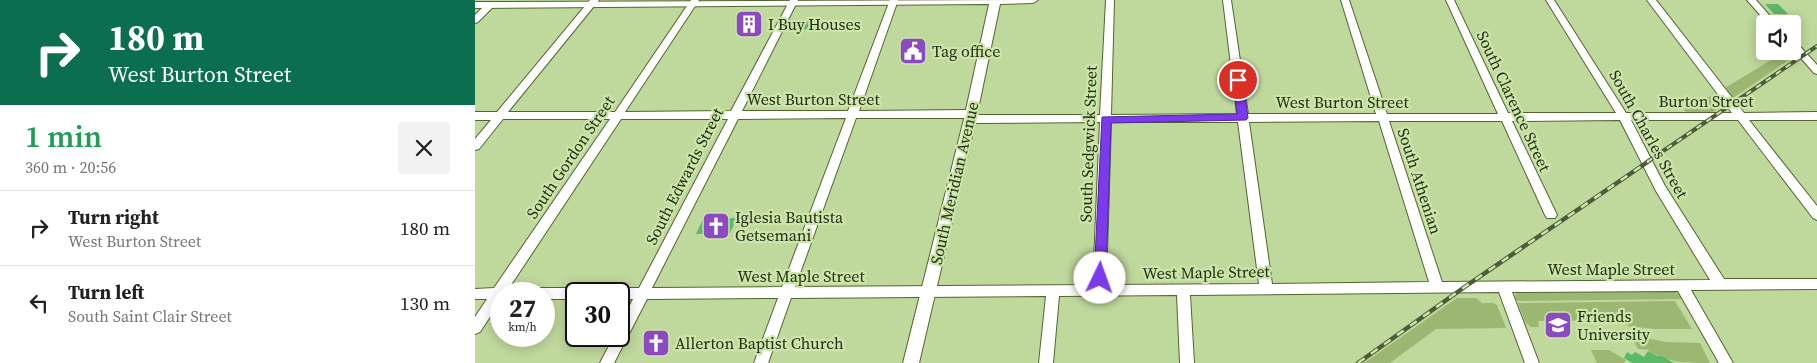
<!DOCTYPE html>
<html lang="en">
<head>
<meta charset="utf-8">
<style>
	:root { --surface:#fff; --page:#f2f2f2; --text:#222; --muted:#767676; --line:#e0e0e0 }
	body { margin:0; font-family:"Source Serif 4",serif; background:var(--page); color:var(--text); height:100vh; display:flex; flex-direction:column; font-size:19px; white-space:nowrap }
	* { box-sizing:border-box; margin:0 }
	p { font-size:16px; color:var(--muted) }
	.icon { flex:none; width:28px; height:28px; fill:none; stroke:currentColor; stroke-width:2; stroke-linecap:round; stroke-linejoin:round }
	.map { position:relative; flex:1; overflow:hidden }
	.panel { display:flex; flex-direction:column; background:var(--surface); width:475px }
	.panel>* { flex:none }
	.banner { background:#0b6e4f; color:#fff; overflow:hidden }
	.buttons { position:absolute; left:1281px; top:15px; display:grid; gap:10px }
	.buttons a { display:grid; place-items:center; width:45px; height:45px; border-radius:5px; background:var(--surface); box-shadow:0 2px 12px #0003; font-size:25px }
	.speed { position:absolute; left:15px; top:282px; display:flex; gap:10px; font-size:25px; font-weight:700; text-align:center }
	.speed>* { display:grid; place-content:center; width:65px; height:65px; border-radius:50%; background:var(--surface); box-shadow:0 2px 12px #0003; line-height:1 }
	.speed small { font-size:12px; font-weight:400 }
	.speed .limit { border:2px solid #111; border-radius:8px; background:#fff; color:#111 }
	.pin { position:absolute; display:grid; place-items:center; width:42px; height:42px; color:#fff; margin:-21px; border:2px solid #fff; border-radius:50%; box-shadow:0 1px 5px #0007 }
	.me { position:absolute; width:55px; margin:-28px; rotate:3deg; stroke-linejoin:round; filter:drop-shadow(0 0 4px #0008) }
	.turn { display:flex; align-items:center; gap:18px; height:105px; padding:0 25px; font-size:22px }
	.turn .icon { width:65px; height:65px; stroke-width:2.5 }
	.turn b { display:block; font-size:35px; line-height:42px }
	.round { display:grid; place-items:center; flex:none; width:52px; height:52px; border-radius:5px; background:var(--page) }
	.headline { display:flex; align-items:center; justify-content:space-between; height:85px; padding:0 25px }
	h1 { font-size:30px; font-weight:600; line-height:38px; color:#1e9e55 }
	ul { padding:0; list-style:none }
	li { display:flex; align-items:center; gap:15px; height:75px; padding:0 25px; border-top:1px solid var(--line) }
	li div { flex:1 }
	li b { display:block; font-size:19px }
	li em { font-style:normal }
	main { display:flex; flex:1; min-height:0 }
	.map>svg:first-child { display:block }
	.green { fill:#9bb772 }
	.building { fill:#5cb869 }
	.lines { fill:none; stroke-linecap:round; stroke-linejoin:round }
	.minor-casing { stroke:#51662f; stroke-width:2 }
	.major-casing { stroke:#51662f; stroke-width:2 }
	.minor { fill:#fff; fill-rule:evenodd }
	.major { fill:#fff; fill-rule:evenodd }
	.rail-far1-casing { stroke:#4d5b39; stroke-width:4 }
	.rail-casing { stroke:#4d5b39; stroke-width:4.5 }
	.rail-far1 { stroke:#cce6a9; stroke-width:2; stroke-dasharray:6; stroke-linecap:butt }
	.rail { stroke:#cce6a9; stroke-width:2.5; stroke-dasharray:8; stroke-linecap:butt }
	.route { fill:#7c3aed; stroke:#51269a }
	.labels { text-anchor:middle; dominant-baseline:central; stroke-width:4.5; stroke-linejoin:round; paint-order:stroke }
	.poi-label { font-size:16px; fill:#232d15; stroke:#cce6a9; text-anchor:start }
	.street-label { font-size:16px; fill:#232d15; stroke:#cce6a9 }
</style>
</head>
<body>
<main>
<section class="panel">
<div class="banner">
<div class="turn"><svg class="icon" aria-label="right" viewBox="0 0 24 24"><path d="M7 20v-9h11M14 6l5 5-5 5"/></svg><div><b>180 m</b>West Burton Street</div></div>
</div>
<div class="headline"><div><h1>1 min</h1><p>360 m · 20:56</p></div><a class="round"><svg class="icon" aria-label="close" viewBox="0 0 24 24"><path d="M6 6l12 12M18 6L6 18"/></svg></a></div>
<ul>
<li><svg class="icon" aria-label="right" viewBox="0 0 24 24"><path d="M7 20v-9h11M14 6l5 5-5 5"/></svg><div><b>Turn right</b><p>West Burton Street</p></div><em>180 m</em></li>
<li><svg class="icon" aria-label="left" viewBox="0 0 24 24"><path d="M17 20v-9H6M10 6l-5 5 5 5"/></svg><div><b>Turn left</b><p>South Saint Clair Street</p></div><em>130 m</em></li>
</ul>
</section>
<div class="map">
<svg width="1342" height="363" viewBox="0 0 1342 363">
	<rect width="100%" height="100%" fill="#bfd89c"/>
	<g class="green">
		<polygon points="1318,50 1321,55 1258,98 1250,88 1311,51"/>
		<polygon points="1244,92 1252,103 1238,112 1211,112 1209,109"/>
		<polygon points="1197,291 1202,293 1207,299 1046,301 1041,300 1040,294 1043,293"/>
		<polygon points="982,298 1001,298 1007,303 1018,303 1022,305 1031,328 961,329 915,363 889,363"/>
		<polygon points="1200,301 1217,329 1179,329 1153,326 1149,320 1063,321 1064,327 1056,327 1050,322 1043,303"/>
		<path d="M 1160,336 L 1191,342 L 1225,343 L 1235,363 C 1208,363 1197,363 1173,351 L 1175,350 L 1163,349 L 1159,342 Z"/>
		<polygon points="1116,350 1134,350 1151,360 1149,363 1122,363"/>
	</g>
	<g class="building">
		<polygon points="1290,4 1303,4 1313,14 1299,14"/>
		<polygon points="319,21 344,21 340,29 314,30"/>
		<polygon points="262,218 255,233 221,234 228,219"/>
		<polygon points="1173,351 1182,356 1187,356 1199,363 1157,363 1149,358 1152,352 1157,355 1160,352 1169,357"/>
	</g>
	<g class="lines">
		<g class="minor-casing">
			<g id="minor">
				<path d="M 115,0 L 124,0 L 33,112 L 140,112 L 216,0 L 224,0 L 150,112 L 256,111 L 315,0 L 323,0 L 267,111 L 373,111 L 415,0 L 423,0 L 384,111 L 496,110 L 500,111 L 500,115 L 625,115 L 631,0 L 639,0 L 636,115 L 762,114 L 748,0 L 756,0 L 773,114 L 901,114 L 866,0 L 874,0 L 912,114 L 1023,114 L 971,0 L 979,0 L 1033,113 L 1141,113 L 1071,0 L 1079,0 L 1151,113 L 1257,113 L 1172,0 L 1181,0 L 1269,113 L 1342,112 L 1342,120 L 1274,120 L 1342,206 L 1342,220 L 1338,218 L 1263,120 L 1156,120 L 1190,186 L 1249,279 L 1342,279 L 1342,289 L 1216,290 L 1258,363 L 1244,363 L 1203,291 L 1037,292 L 1064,363 L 1050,363 L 1024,292 L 715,295 L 719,363 L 705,363 L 702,295 L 584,296 L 578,363 L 564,363 L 571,296 L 316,298 L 293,363 L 279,363 L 303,298 L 172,299 L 139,363 L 125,363 L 139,336 L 144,336 L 144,327 L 158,299 L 144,299 L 144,294 L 101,294 L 101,299 L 69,299 L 69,294 L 26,294 L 26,300 L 5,332 L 0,334 L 0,317 L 12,299 L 0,299 L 0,289 L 19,288 L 135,119 L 28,119 L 4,149 L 0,150 L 0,139 L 16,120 L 0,120 L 0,112 L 22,112 ZM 371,118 L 307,287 L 177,288 L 263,119 ZM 381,118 L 491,118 L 491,122 L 495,123 L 625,122 L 618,285 L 320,287 ZM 146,119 L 253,119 L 164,288 L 34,288 ZM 1145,120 L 1181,191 L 1235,280 L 967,282 L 914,121 L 1027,121 L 1070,215 L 1072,218 L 1080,218 L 1082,215 L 1037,121 ZM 904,121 L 954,282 L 797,284 L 774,122 ZM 636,122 L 763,122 L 784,284 L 631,285 Z"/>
				<polygon points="1272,0 1281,0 1302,24 1293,24"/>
				<polygon points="15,2 18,3 18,7 3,22 0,23 0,15 12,3"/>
				<polygon points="1318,41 1321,42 1342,65 1342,74 1339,73 1318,49"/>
			</g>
		</g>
		<g class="major-casing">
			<polygon id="major" points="563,0 558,3 525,4 501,119 444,363 428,363 489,119 514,4 0,8 0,2"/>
		</g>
		<use href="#minor" class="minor"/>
		<use href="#major" class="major"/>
		<g class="rail-far1-casing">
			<polyline id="rail-far1" points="1172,162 1342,46"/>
		</g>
		<g class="rail-casing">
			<polyline id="rail" points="883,363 991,286 1174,161"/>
		</g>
		<use href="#rail-far1" class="rail-far1"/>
		<use href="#rail" class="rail"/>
	</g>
	<polygon class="route" points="763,77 768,80 773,118 771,120 636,123 631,278 629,281 625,283 620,281 619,278 627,117 762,114 758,80"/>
	<defs>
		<g id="building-square" transform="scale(1.4375)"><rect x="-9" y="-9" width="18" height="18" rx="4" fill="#8b4abf" stroke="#cce6a9"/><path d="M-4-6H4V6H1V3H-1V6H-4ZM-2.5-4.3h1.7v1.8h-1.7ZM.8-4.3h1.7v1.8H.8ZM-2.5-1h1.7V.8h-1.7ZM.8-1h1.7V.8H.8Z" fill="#fff"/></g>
		<g id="civic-square" transform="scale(1.4375)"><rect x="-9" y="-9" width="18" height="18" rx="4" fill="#8b4abf" stroke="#cce6a9"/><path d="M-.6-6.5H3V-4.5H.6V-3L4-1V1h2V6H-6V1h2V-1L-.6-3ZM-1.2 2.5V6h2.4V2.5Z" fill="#fff"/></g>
		<g id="church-square" transform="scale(1.4375)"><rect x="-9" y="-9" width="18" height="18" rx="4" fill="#8b4abf" stroke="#cce6a9"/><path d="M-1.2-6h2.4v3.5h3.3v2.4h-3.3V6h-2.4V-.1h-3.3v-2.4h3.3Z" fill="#fff"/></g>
		<g id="university-square" transform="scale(1.4375)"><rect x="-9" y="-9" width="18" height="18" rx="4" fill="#8b4abf" stroke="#cce6a9"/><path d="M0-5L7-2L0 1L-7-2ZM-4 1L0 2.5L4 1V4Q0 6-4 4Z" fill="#fff"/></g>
	</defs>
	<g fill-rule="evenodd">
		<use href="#building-square" x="274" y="24"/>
		<use href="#civic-square" x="438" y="51"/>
		<use href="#church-square" x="241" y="226"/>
		<use href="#university-square" x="1083" y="325"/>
		<use href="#church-square" x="181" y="343"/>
	</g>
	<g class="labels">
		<g class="poi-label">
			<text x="293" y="24">I Buy Houses</text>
			<text x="457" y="51">Tag office</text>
			<text x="260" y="217">Iglesia Bautista<tspan x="260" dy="18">Getsemani</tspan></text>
			<text x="1102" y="316">Friends<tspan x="1102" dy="18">University</tspan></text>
			<text x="200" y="343">Allerton Baptist Church</text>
		</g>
		<g class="street-label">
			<text x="338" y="99">West Burton Street</text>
			<text transform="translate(1039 101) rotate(65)">South Clarence Street</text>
			<text x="1231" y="101">Burton Street</text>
			<text x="867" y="102">West Burton Street</text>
			<text transform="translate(1174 134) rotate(61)">South Charles Street</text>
			<text transform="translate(613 144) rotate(-88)">South Sedgwick Street</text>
			<text transform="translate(95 157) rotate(-56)">South Gordon Street</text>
			<text transform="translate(209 176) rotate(-63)">South Edwards Street</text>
			<text transform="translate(945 181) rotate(72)">South Athenian</text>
			<text transform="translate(479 183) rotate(-77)">South Meridian Avenue</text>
			<text x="1136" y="269">West Maple Street</text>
			<text transform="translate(731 272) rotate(-1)">West Maple Street</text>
			<text x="326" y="276">West Maple Street</text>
		</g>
	</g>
</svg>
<div class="buttons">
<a><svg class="icon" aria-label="sound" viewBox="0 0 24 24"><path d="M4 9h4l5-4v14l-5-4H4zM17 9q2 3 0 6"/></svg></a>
</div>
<div class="speed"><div>27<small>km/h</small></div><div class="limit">30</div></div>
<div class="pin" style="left:763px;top:80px;background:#d93025"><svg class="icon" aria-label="arrive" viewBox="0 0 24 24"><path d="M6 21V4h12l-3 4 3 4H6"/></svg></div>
<svg class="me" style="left:625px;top:278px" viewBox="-20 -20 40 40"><circle r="19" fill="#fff"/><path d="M0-13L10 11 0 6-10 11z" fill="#7c3aed"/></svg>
</div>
</main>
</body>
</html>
